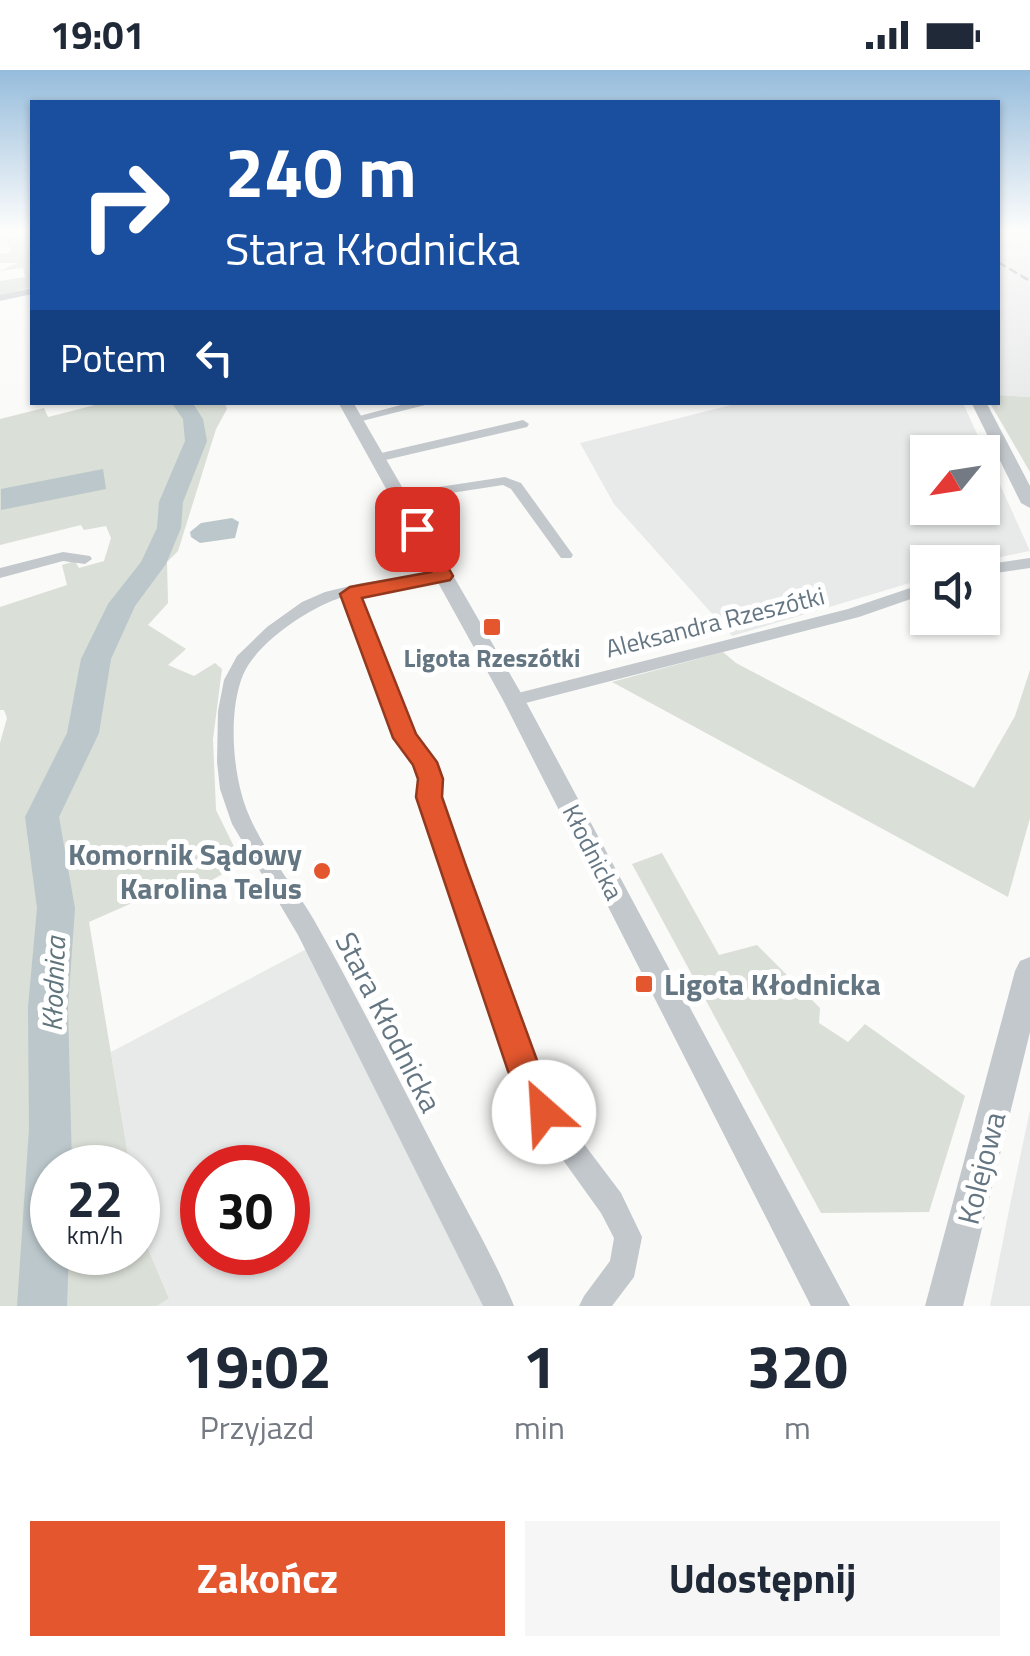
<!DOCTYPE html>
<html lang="pl">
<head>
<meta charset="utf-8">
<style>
	:root { --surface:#fff; --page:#f6f6f7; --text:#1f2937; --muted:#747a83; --accent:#e4572e }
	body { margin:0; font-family:"Titillium Web",sans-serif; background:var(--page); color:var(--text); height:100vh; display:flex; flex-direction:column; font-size:38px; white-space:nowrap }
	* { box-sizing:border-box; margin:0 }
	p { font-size:32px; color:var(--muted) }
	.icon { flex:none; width:55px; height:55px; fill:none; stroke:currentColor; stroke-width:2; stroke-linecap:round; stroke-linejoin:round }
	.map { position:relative; height:1236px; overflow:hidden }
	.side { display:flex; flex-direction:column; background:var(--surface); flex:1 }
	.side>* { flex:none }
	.hud { position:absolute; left:30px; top:30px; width:970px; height:305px; border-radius:0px; box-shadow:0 2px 8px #0004; background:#1a4fa0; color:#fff; overflow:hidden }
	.needle { width:65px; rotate:240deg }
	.controls { position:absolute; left:910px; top:365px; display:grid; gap:20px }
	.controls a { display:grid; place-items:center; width:90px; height:90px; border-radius:0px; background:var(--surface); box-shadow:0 2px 8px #0004; font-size:50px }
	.speed { position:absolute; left:30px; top:1075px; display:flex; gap:20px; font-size:50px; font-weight:700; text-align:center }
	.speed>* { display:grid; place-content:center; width:130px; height:130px; border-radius:50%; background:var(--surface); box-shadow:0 2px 8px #0004; line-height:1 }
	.speed small { font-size:25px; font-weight:400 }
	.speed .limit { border:15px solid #d22; background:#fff; color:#111 }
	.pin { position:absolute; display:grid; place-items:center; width:85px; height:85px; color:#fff; margin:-42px; border-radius:20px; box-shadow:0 5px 15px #0006 }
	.me { position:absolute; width:110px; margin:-55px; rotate:334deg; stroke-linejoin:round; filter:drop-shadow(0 0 8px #0008) }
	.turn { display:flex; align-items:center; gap:35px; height:210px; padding:0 30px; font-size:45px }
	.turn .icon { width:130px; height:130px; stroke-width:2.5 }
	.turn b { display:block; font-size:70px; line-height:85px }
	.then { display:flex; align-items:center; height:95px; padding:0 30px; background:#0003; gap:20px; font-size:38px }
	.eta { display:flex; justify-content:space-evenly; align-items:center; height:170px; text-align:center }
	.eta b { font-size:60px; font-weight:700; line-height:70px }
	.button { display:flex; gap:20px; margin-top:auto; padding:20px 30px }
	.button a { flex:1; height:115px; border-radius:0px; background:var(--accent); color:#fff; font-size:40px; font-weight:700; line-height:115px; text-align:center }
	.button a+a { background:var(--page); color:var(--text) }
	.status { display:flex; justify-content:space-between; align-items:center; height:70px; padding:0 50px; background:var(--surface); direction:ltr }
	.status svg { height:28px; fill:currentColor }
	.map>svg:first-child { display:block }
	.built { fill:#e8e9e9; fill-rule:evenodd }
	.green { fill:#dadfd7 }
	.water { fill:#bbc7cb }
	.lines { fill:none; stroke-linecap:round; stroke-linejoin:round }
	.river { fill:#bbc7cb; fill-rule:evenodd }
	.minor { fill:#c3c8cc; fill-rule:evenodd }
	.tertiary { fill:#c3c8cc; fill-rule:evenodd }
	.rail { stroke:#a2aab0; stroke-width:2.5; stroke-dasharray:9 4; stroke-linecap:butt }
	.route { fill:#e4572e; stroke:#94391e; stroke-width:2.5 }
	.poi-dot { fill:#e4572e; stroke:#fff; stroke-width:4 }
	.labels { text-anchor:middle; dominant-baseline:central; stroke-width:10; stroke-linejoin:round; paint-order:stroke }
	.street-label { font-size:25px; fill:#657683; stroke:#fff }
	.poi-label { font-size:25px; font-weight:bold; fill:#657683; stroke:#fff }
	.water-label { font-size:28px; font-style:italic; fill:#60757c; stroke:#fff }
	.near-poi-label { font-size:30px; font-weight:bold; fill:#657683; stroke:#fff; text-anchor:end }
	.near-street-label { font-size:30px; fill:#657683; stroke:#fff }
</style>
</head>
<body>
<div class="status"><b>19:01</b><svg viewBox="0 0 49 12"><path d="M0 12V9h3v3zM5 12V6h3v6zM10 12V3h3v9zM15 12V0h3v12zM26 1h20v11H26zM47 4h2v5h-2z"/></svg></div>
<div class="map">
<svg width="1030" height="1236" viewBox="0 0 1030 1236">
	<rect width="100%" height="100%" fill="#fafaf8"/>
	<g class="built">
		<polygon points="998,161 1030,161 1030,327 998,325"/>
		<path d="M 743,332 L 963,333 L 1030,481 L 976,492 L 928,492 L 927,508 L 732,566 L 614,434 L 580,373 ZM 928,382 L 982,382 L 982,438 L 928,438 Z"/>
		<path d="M 312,876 L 492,1236 L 157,1236 L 169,1227 L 146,1174 L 138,1137 L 138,1098 L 130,1097 L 111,982 ZM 202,1098 L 288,1098 L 288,1182 L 202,1182 Z"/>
		<polygon points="1030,1040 1030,1236 990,1236 1011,1130"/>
	</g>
	<g class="green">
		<polygon points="32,165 31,217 0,226 0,211 25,207 23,198 0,201 18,193 0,193 0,184 11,182 6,169 0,168"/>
		<polygon points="998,325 1030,327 1030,402 990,333 998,332"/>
		<polygon points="103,333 225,333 227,339 216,359 178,481 167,492 168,533 148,555 186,579 168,595 194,606 215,593 222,599 213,669 216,740 242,793 203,815 198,804 89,852 130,1097 52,1098 52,1182 138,1182 138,1137 146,1174 169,1228 157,1236 0,1236 0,673 7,648 4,640 0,640 0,537 67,515 62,495 75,491 79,498 104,491 111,468 106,456 84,460 81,455 0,475 0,349 44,338 48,347"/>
		<polygon points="723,582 736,593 974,718 1015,646 1030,600 1030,748 1008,827 612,612"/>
		<polygon points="662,783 719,885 757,875 820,938 819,953 848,972 865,954 965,1026 929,1142 821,1143 632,794"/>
	</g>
	<g class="water">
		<polygon points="103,399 106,419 1,440 1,419"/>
		<polygon points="232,448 239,452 235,468 200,473 191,467 190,462 201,453"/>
	</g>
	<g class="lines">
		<polygon class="river" points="171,332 192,332 203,349 207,371 183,432 181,458 166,494 135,536 111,589 99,663 59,747 75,838 68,937 72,1098 52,1098 52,1182 69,1182 67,1236 17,1236 29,1059 28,937 37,838 25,747 67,663 81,589 108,534 141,492 157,458 159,432 185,371 183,349"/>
		<g class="minor">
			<polygon points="32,218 32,224 0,231 0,225"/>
			<polygon points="412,332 437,332 354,353 348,349"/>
			<polygon points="523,350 529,354 527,357 377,392 370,388 377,384"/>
			<polygon points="505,407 521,413 573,485 571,488 561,488 511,419 503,415 399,431 392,427 399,423"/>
			<polygon points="63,482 90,486 92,489 85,494 63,491 0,508 0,498"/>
			<polygon points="1030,488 1030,498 982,505 982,495"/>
			<path d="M 443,501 L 448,503 L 451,506 L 448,509 L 358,524 L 413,664 C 432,682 440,702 439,728 L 535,996 L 553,1033 L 621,1123 L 642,1167 L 634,1207 L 612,1236 L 579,1236 L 584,1226 L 610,1191 L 614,1168 L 601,1143 L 535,1051 L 515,1010 L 419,728 L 416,695 L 396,668 L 343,527 C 310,537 257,572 243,605 C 230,637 232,684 240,718 C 251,768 289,807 314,850 C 359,930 400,1012 442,1093 C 466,1140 494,1187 514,1236 L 483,1236 L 298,865 L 232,754 L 220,719 L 217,692 L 218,641 L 224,610 L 237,586 L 267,557 L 302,532 L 325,522 L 362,513 Z"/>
			<polygon points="928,512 928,523 859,547 514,636 505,630 514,624 848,539"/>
		</g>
		<g class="tertiary">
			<polygon points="338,332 353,332 525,630 850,1236 811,1236 503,630"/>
			<polygon points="971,332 986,332 1030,416 1030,438 1021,433"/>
			<polygon points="1030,887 1030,962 963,1236 925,1236 1015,901 1020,891"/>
		</g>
		<polyline class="rail" points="998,192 1030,211"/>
	</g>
	<linearGradient id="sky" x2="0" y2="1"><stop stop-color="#96bcdc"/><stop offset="0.48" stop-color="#fdfdfc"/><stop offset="1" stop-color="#fdfdfc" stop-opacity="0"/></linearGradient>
	<rect width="1030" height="334" fill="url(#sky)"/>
	<polygon class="route" points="417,453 426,459 453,506 450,510 362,528 416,664 437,692 443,709 442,727 466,796 538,993 561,1042 556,1054 544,1059 533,1054 508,1001 416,727 418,709 413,695 393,668 340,524 350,517 431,502 408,459"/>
	<g class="poi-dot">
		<rect x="482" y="547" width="20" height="20" rx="5"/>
		<circle cx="322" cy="801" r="10"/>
		<rect x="634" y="904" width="20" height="20" rx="5"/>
	</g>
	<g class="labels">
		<g class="street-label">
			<text transform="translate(715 552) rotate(-14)">Aleksandra Rzeszótki</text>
			<text transform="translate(593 782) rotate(63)">Kłodnicka</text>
		</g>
		<g class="poi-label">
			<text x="492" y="588">Ligota Rzeszótki</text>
		</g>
		<g class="water-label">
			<text transform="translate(53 914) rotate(-88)">Kłodnica</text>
		</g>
		<g class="near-poi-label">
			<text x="302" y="784">Komornik Sądowy<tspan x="302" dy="34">Karolina Telus</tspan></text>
			<text x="664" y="914" text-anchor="start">Ligota Kłodnicka</text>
		</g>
		<g class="near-street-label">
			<text transform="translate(389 952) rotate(63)">Stara Kłodnicka</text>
			<text transform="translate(981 1098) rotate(-76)">Kolejowa</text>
		</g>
	</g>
</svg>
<div class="controls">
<a><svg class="needle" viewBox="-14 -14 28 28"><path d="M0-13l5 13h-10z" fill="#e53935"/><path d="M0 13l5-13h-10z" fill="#747a83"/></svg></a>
<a><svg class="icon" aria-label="sound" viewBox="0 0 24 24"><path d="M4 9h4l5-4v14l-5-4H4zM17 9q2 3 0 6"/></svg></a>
</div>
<div class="speed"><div>22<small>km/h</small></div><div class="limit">30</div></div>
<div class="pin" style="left:417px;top:459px;background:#d93025"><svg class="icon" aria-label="arrive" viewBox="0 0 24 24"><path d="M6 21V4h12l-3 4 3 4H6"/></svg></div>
<svg class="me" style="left:544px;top:1042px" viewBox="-20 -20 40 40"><circle r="19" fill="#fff"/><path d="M0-13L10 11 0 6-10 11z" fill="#e4572e"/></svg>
<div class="hud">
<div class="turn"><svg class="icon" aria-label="right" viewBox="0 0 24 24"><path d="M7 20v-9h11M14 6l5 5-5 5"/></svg><div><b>240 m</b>Stara Kłodnicka</div></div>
<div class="then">Potem<svg class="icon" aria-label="left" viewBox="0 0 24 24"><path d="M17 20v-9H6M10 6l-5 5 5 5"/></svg></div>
</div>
</div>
<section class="side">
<div class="eta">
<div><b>19:02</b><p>Przyjazd</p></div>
<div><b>1</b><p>min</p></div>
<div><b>320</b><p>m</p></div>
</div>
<div class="button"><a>Zakończ</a><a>Udostępnij</a></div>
</section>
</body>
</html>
